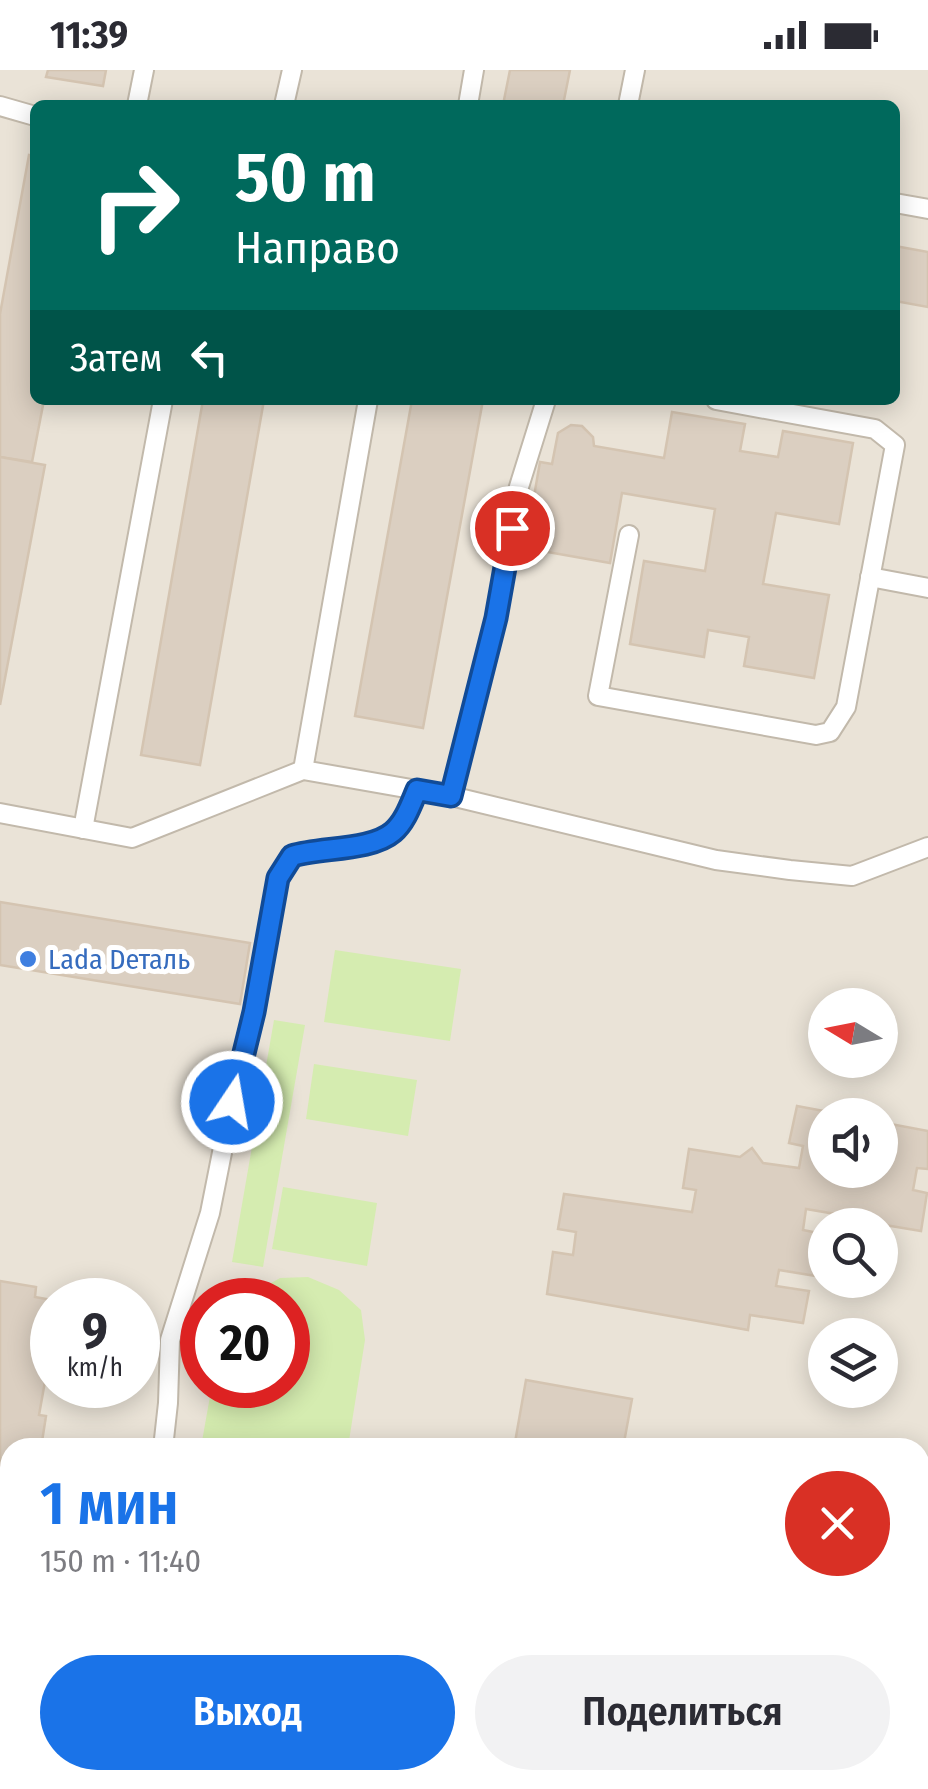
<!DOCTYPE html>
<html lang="ru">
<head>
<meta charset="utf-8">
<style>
	:root { --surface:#fff; --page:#f2f2f3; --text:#2b2b33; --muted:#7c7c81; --accent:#1a73e8 }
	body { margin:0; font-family:"Fira Sans Condensed",sans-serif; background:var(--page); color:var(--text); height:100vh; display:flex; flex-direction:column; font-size:38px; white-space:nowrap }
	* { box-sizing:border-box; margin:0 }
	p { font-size:32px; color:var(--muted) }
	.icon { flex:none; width:55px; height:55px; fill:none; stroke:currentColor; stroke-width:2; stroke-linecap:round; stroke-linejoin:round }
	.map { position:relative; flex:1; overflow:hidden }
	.sheet { position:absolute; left:0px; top:1368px; width:930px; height:352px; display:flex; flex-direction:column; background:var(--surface); border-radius:30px 30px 0 0; box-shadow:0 5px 25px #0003 }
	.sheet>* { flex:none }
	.guide { position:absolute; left:30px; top:30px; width:870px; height:305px; border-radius:15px; box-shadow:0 5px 25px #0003; background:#00695c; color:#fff; overflow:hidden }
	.needle { width:65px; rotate:280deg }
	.tools { position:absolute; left:808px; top:918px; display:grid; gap:20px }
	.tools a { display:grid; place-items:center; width:90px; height:90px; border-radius:50%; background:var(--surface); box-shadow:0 5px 25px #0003; font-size:50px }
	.speed { position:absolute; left:30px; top:1208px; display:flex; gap:20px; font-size:50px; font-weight:700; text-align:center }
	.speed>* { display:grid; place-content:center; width:130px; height:130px; border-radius:50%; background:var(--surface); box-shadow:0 5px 25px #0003; line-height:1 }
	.speed small { font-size:25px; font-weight:400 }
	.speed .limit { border:15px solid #d22; background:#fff; color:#111 }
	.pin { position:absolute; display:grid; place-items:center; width:85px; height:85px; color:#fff; margin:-42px; border:5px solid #fff; border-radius:50%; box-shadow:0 2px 10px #0007 }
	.me { position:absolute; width:110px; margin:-55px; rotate:12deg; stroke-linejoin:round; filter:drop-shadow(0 0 8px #0008) }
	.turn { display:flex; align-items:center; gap:35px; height:210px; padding:0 40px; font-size:45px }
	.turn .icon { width:130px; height:130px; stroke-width:2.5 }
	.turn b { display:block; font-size:70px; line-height:85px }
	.then { display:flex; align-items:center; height:95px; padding:0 40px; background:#0003; gap:20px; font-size:38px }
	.round { display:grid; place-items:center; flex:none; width:105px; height:105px; border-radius:52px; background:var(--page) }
	.headline { display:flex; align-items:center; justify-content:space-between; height:170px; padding:0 40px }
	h1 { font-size:60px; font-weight:600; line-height:75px; color:var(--accent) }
	.action { display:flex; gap:20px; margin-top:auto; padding:20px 40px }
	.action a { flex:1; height:115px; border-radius:60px; background:var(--accent); color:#fff; font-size:40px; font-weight:600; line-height:115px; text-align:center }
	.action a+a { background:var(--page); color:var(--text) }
	.status { display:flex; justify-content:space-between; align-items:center; height:70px; padding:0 50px; background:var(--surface); direction:ltr }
	.status svg { height:28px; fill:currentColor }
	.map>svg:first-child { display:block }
	.residential { fill:#eae3d7; fill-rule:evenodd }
	.green { fill:#d5ecb0 }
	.building { fill:#dbcfc1; stroke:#d4c4b1; stroke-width:2.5 }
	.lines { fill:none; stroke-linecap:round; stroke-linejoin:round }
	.lane-casing { stroke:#c2b9ab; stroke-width:22 }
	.street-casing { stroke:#c2b9ab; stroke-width:38 }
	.lane { stroke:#fff; stroke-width:18 }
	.street { stroke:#fff; stroke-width:32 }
	.route-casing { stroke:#114b97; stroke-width:25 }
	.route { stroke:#1a73e8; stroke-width:18 }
	.shop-dot { fill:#3f7fe0; stroke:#fff; stroke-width:4 }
	.labels { text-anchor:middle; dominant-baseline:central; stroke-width:10; stroke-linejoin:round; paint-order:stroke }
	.shop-label { font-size:28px; fill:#366cbe; stroke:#fff; text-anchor:start }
</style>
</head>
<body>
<div class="status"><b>11:39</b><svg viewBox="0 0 49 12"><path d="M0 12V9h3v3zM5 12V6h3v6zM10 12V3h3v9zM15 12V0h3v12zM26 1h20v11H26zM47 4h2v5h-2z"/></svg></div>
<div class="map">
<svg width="928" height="1719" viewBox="0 0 928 1719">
	<rect width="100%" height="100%" fill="#f6f1ea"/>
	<path class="residential" d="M 0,0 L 928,0 L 928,1719 L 0,1719 ZM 35,35 L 895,35 L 895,330 L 35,330 ZM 825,935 L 880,935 L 880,990 L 825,990 ZM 825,1045 L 880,1045 L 880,1100 L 825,1100 ZM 825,1155 L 880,1155 L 880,1210 L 825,1210 ZM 52,1230 L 138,1230 L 138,1315 L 52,1315 ZM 202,1230 L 288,1230 L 288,1315 L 202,1315 ZM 825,1265 L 880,1265 L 880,1320 L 825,1320 ZM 10,1378 L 920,1378 L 920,1710 L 10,1710 Z"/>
	<g class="green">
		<polygon points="335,880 461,899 450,971 324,952"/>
		<polygon points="274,950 305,955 263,1197 232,1192"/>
		<polygon points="314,994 417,1010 408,1066 306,1049"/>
		<polygon points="283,1117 377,1133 367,1196 272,1179"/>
		<polygon points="308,1207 339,1220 361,1240 365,1270 348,1377 201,1377 212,1315 288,1315 288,1230 241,1230 280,1208"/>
	</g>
	<g class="building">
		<polygon points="48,0 106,0 103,16 46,7"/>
		<polygon points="510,0 570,0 563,35 503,35"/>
		<polygon points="29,85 35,86 35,330 44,330 32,392 0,387 0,244"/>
		<polygon points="895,176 928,182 928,237 895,231"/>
		<polygon points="203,330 264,330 200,695 141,685"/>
		<polygon points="412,330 483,330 423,658 355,646"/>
		<polygon points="672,342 745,354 740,381 778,387 783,361 853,373 839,454 776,443 763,514 829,525 814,608 744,596 749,567 708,560 704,587 630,574 644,491 705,501 715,439 622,423 610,493 525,478 540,392 552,394 558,363 571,355 582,356 593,367 594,376 664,388"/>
		<polygon points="0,387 45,395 0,635"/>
		<polygon points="0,832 250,873 240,934 0,895"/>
		<polygon points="797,1036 845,1045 825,1045 825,1100 880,1100 880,1052 928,1061 928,1099 917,1098 913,1120 927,1123 921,1161 879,1154 863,1155 859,1148 806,1139 803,1160 823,1164 816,1206 779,1200 776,1216 809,1221 803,1253 750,1245 748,1260 547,1224 553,1182 573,1185 576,1162 558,1159 564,1124 692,1142 696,1120 683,1118 689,1079 740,1087 752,1078 763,1093 799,1098 803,1076 789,1073"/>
		<polygon points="0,1211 36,1217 35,1227 52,1230 52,1290 49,1289 39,1345 46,1346 41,1378 10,1378 10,1429 0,1427"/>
		<polygon points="526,1310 632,1329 623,1378 514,1378"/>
	</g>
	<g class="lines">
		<g class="lane-casing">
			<g id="lane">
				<polyline points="137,35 144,0"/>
				<polyline points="284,35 292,0"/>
				<polyline points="468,35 474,0"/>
				<polyline points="628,35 635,0"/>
				<polyline points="0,36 35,46"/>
				<polyline points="895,133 928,139"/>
				<polyline points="629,465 598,626 816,665 830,662 846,637 895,375 875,359 716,330"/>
				<polyline points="870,507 928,518"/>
				<polyline points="303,700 368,330"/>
				<polyline points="451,726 496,548 518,420 546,330"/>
				<polyline points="0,743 132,768 303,700 451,726 716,790 790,800 852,806 928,777"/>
				<polyline points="83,759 163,330"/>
				<path d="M 163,1378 L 168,1333 L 170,1270 L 210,1143 L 239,997 L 255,942 L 278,808 L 292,786 C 320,777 371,781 393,762 C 405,753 411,734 417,720"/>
				<polyline points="357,1710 359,1719"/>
				<polyline points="112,1719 114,1710"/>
			</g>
		</g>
		<g class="street-casing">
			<g id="street">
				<polyline points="0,1621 10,1623"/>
				<polyline points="452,1710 491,1719"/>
			</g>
		</g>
		<use href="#lane" class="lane"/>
		<use href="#street" class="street"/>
	</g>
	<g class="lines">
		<g class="route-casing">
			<path id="route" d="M 232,1032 L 254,942 L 278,808 L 292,786 C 320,777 371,781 393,762 C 405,752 411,734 417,720 L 451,726 L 496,548 L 512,458"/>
		</g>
		<use href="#route" class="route"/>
	</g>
	<circle class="shop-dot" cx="28" cy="889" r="10"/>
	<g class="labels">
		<g class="shop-label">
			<text x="48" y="889">Lada Dеталь</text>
		</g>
	</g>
</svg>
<div class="tools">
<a><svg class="needle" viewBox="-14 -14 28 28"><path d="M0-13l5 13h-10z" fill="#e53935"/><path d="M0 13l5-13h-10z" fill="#7c7c81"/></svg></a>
<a><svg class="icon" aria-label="sound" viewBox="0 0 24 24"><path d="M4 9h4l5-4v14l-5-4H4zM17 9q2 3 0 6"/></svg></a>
<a><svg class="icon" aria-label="search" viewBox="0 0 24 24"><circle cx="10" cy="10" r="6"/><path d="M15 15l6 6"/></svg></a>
<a><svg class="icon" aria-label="layers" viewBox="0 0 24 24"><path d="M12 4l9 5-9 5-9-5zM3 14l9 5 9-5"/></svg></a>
</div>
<div class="speed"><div>9<small>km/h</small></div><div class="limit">20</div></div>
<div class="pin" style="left:512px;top:458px;background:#d93025"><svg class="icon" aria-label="arrive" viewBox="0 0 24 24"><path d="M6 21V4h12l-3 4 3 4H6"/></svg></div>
<svg class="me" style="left:232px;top:1032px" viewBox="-20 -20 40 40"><circle r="17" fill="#1a73e8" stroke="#fff" stroke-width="3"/><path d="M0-11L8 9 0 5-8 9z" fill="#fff"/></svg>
<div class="guide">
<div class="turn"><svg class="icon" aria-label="right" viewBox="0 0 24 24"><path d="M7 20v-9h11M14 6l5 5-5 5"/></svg><div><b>50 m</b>Направо</div></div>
<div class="then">Затем<svg class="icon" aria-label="left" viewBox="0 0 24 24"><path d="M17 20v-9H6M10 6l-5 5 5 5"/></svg></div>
</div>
<section class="sheet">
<div class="headline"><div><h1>1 мин</h1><p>150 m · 11:40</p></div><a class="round" style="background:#d93025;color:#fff"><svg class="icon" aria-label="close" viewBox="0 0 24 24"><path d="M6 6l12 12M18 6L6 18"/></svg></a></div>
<div class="action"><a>Выход</a><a>Поделиться</a></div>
</section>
</div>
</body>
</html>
